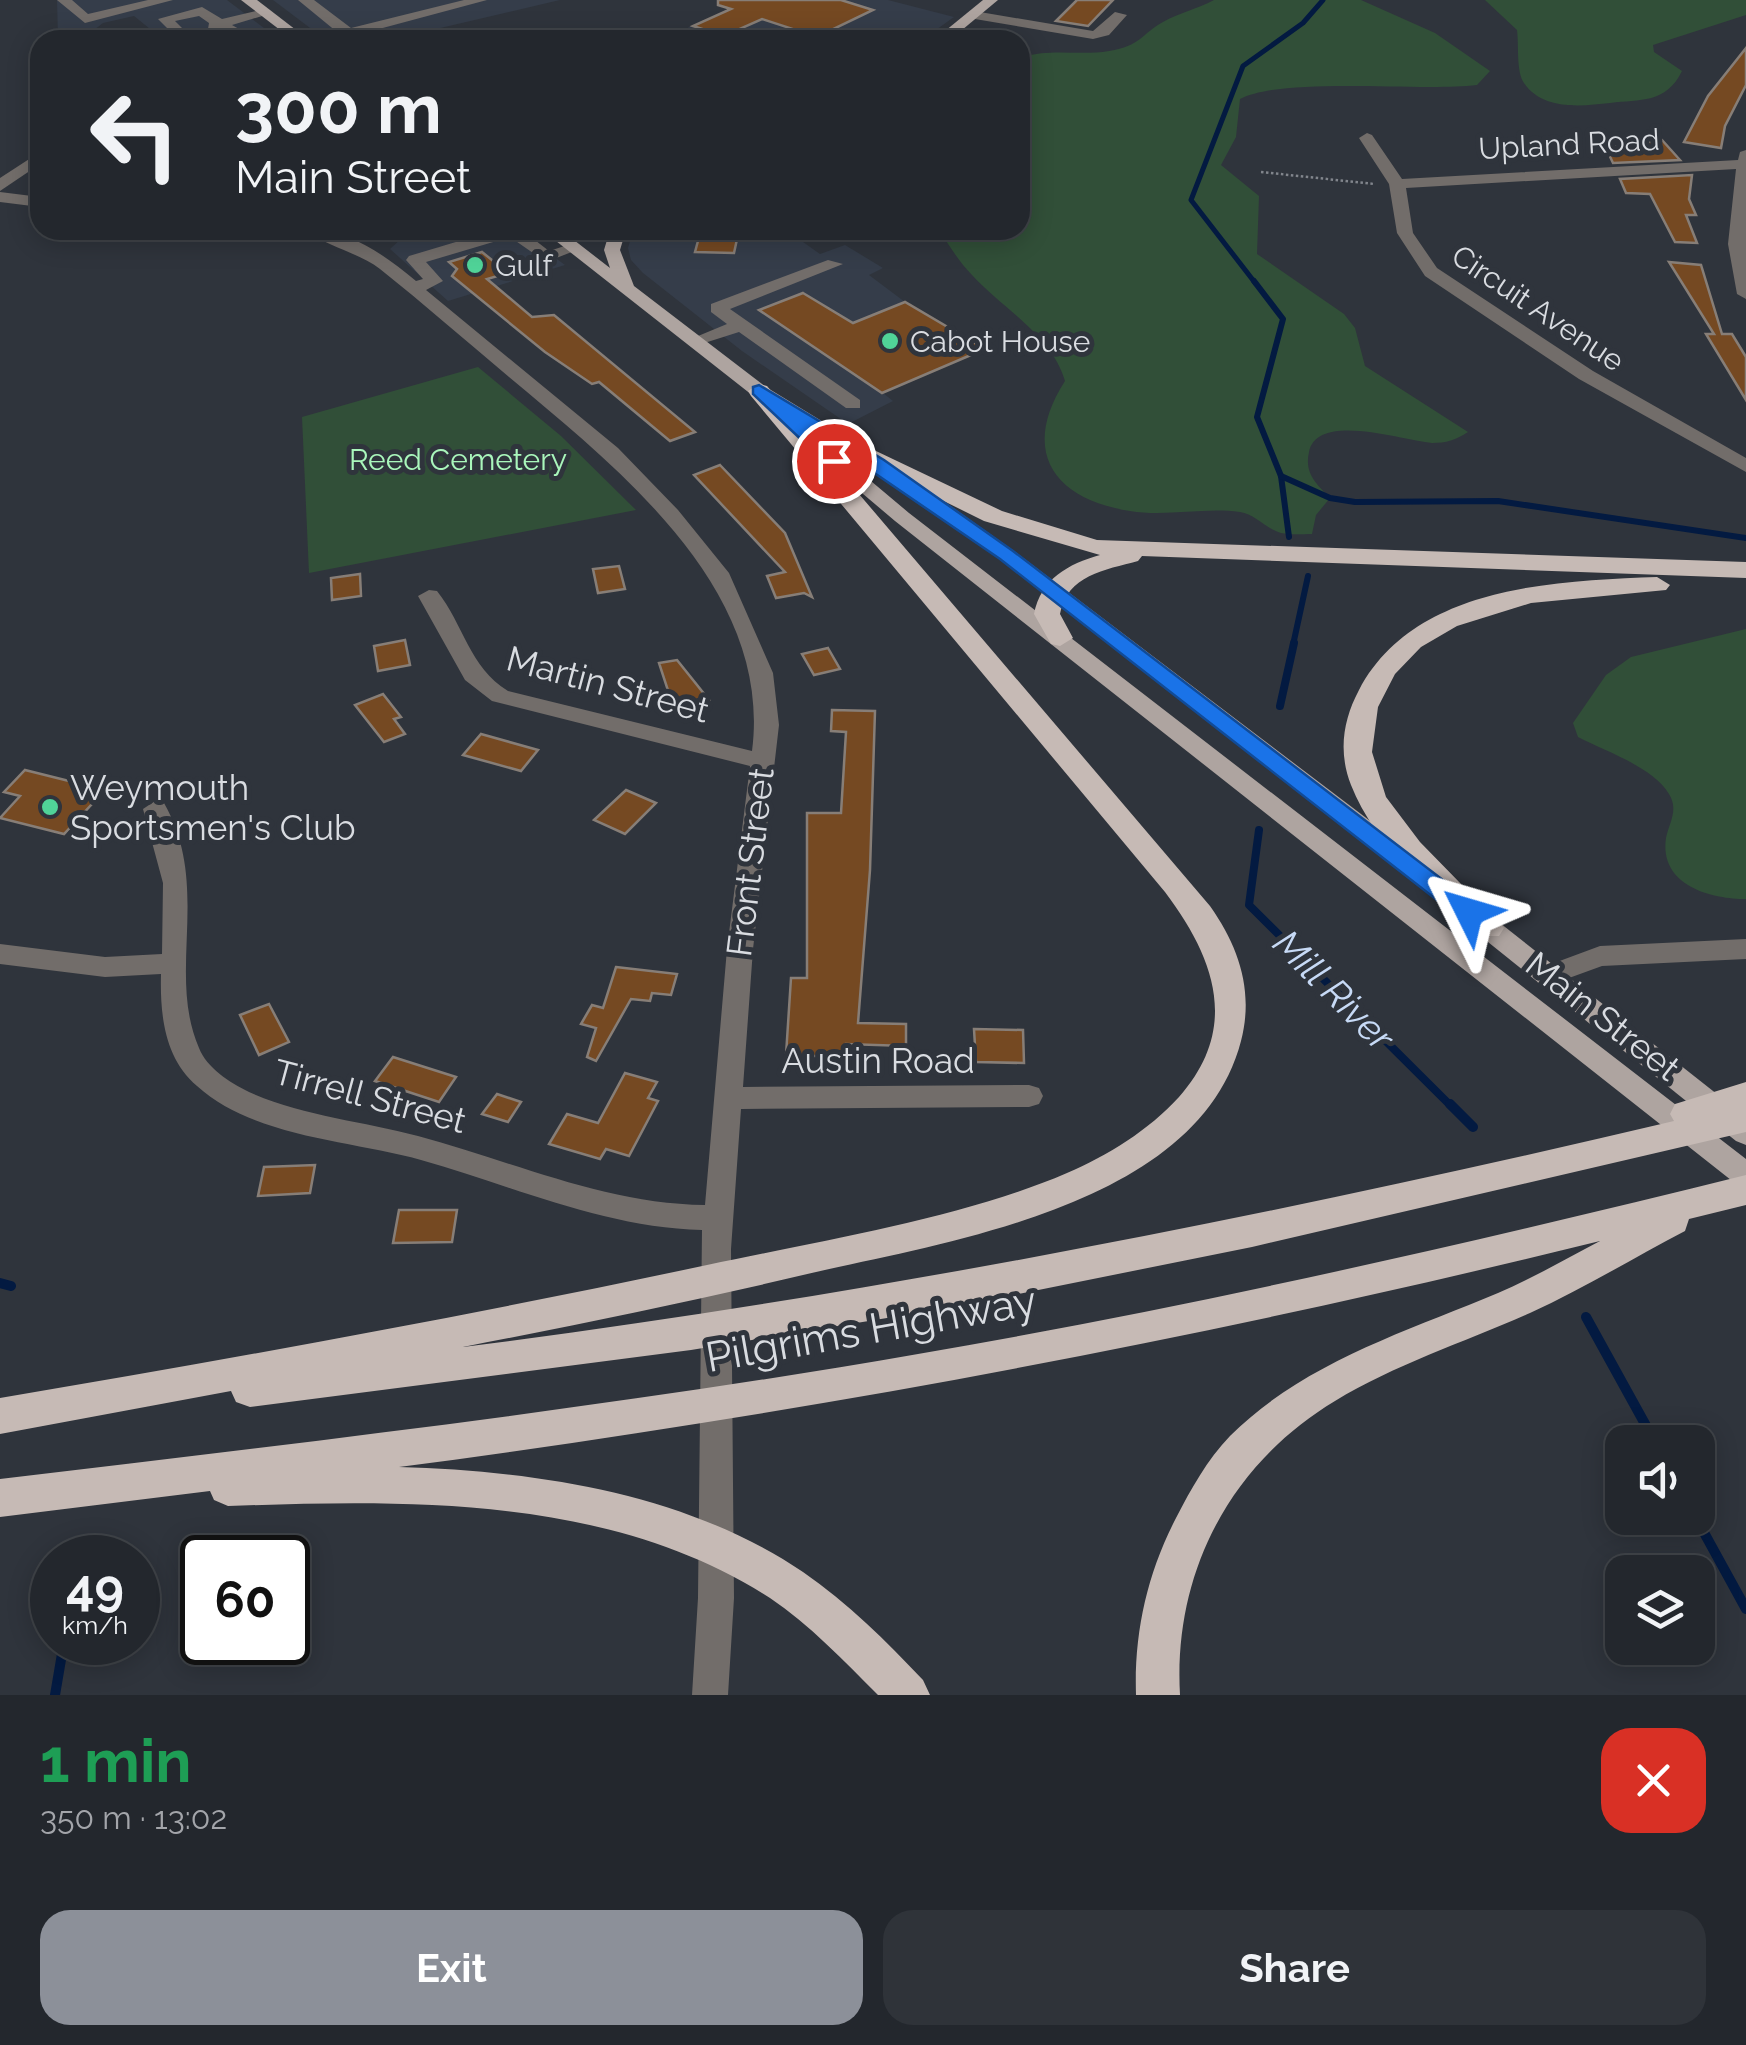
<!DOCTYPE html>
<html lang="en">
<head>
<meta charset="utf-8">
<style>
	:root { --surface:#23272d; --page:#2f3339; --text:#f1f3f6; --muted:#a3a5aa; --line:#404449; --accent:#8c9099 }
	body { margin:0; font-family:Raleway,sans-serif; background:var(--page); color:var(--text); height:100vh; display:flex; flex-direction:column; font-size:38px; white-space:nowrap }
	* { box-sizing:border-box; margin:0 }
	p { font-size:32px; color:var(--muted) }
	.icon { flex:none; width:55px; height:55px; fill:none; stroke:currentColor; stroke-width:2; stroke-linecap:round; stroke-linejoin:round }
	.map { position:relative; height:1695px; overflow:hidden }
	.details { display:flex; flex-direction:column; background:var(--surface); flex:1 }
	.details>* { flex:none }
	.guide { position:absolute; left:30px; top:30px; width:1000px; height:210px; border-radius:30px; box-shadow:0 5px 25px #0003,0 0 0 2px var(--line); background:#23272d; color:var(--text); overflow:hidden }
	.controls { position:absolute; left:1605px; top:1425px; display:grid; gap:20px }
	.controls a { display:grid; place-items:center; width:110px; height:110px; border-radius:20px; background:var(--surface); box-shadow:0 5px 25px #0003,0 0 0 2px var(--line); font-size:50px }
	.speed { position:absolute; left:30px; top:1535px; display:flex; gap:20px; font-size:50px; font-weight:700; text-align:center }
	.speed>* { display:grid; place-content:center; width:130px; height:130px; border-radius:50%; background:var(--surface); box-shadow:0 5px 25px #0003,0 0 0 2px var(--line); line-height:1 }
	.speed small { font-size:25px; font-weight:400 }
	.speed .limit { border:5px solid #111; border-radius:15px; background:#fff; color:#111 }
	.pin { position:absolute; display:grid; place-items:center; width:85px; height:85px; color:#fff; margin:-42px; border:5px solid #fff; border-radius:50%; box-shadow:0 2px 10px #0007 }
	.me { position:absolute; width:110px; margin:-55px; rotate:310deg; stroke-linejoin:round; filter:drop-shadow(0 0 8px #0008) }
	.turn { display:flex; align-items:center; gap:35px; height:210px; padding:0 40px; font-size:45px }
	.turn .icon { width:130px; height:130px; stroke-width:2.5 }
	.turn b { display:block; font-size:70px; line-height:85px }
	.round { display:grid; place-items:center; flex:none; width:105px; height:105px; border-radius:30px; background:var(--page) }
	.overview { display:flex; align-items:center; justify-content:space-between; height:170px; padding:0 40px }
	h1 { font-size:60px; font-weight:700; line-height:75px; color:#1e9e55 }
	.cta { display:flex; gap:20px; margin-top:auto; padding:20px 40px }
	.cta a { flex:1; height:115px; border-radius:30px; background:var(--accent); color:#fff; font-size:40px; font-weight:700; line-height:115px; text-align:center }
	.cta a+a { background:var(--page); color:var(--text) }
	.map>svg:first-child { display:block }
	.built { fill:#353d4a }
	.green { fill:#314f38 }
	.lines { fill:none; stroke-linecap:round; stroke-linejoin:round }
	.stream-far3 { stroke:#031a41; stroke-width:5 }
	.stream-far2 { stroke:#031a41; stroke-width:6 }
	.stream-far1 { stroke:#031a41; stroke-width:8 }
	.stream { stroke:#031a41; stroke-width:10 }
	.building { fill:#754922; stroke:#877e77; stroke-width:2.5 }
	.path { stroke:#81858c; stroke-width:2.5; stroke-dasharray:2.5 2.5; stroke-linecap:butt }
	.minor { fill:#726d6a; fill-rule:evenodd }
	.major { fill:#aea4a0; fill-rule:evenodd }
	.highway { fill:#c6bab5; fill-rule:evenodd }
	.route { fill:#1a73e8; stroke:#114b97; stroke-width:2.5 }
	.poi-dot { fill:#50d398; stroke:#2f343c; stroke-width:4 }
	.labels { text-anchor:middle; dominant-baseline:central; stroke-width:10; stroke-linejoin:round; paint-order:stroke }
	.far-street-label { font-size:30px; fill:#d9dce1; stroke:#2f343c }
	.far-poi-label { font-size:30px; fill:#d9dce1; stroke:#2f343c; text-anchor:start }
	.far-park-label { font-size:30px; fill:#a9f6bb; stroke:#2f343c }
	.street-label { font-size:35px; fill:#d9dce1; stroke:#2f343c }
	.poi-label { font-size:35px; fill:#d9dce1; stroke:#2f343c; text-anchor:start }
	.water-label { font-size:38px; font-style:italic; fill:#c7daf6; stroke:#2f343c }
	.near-street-label { font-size:42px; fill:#d9dce1; stroke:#2f343c }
</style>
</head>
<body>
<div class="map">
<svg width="1746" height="1695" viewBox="0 0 1746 1695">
	<rect width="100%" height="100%" fill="#2f343c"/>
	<g class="built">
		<polygon points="57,0 227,0 280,40 150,40 160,37 134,16 103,23 85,37 58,37"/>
		<polygon points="273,0 560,0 389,40 326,40"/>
		<polygon points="751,0 888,0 954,17 922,40 660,40"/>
		<polygon points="441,230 518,230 565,265 448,301 390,249 402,238"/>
		<polygon points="633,230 786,230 820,254 845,245 883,268 869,275 905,302 985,349 883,393 893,401 848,424 742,351 643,273 631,260 628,248"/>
	</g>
	<g class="green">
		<path d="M 1214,0 L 1361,0 L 1435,33 L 1490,71 L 1477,85 C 1418,92 1286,76 1240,99 L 1236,137 L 1221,165 L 1259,196 L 1257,254 L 1344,314 L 1355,328 L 1365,366 L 1468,432 C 1456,440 1446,443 1432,443 C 1405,441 1317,411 1309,452 C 1304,474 1317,484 1330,498 L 1316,515 L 1312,534 C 1303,534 1290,535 1281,533 C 1266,529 1255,514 1240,512 C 1204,507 1166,517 1130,511 C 1053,499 1020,451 1065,381 C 1052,335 1003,309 972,275 C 959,262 949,245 939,230 L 1020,230 L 1020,100 L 1029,94 L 1020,78 L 1023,57 C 1052,48 1080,56 1109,51 C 1141,46 1141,34 1163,22 C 1179,13 1197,9 1214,0 Z"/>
		<path d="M 1485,0 L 1746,0 L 1746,15 L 1653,45 L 1654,52 L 1682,71 C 1666,104 1640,99 1610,103 C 1582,106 1543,111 1524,83 C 1516,72 1519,45 1517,30 Z"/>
		<polygon points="478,367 561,436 636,510 309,573 302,417"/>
		<path d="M 1746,629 L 1746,899 C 1710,899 1659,885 1666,838 C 1669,823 1679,810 1669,794 C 1653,767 1605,751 1578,737 L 1573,723 L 1606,675 L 1631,657 Z"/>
	</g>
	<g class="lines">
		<polyline class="stream-far3" points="1256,284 1191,200 1243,66 1303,23 1323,0"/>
		<g class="stream-far2">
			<polyline points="1254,281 1283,319 1257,417 1281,476 1289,537"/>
			<polyline points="1281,476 1330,498 1355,502 1498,501 1746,538"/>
			<polyline points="1293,645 1308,576"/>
		</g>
		<g class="stream-far1">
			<polyline points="1280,706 1294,643"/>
			<polyline points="1259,830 1249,905 1452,1107"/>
		</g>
		<g class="stream">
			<polyline points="1450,1104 1473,1127"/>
			<polyline points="0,1283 11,1286"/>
			<polyline points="1586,1317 1655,1442"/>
			<polyline points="1696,1518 1746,1609"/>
			<polyline points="55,1695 64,1642"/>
		</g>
	</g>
	<g class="building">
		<polygon points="718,0 841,0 873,10 817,37 762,19 724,36 693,26 731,9 718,5"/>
		<polygon points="1077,0 1113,0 1088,26 1056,21"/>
		<polygon points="1746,48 1746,85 1725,126 1721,148 1684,142 1708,96"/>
		<polygon points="1662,140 1680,160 1613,163 1606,148"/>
		<polygon points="1692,175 1689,199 1696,215 1686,215 1697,243 1675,242 1650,194 1626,193 1620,179"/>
		<polygon points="701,230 739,230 734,253 695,252"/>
		<polygon points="482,252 508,273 487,279 532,317 554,315 695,432 670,441 599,382 592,384 545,352 452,276 457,269 449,262"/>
		<polygon points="1669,262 1701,265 1722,334 1732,334 1746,357 1746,400 1706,334 1714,334"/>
		<polygon points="803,293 853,323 905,302 985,349 882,393 759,310"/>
		<polygon points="720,465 785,533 812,597 804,593 776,598 767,576 785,572 694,475"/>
		<polygon points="619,566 625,589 598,593 593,569"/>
		<polygon points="360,574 361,596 332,600 331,578"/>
		<polygon points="405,640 410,665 378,671 374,646"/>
		<polygon points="828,648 840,669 814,675 802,654"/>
		<polygon points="677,660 709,700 675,712 659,663"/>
		<polygon points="383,694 401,717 394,719 405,734 384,742 355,705"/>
		<polygon points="832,710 875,711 870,870 858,1023 906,1024 906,1046 846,1044 845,1057 786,1055 791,978 807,978 807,813 841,813 846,732 831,731"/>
		<polygon points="481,734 538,750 521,771 463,755"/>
		<polygon points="25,770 105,790 64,834 0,818 20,796 4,792"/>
		<polygon points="626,790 656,803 625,834 594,820"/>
		<polygon points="616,967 677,974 671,995 652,993 650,1001 631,999 596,1061 587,1057 596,1028 581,1024 592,1005 603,1008"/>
		<polygon points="269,1004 289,1042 259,1055 240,1015"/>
		<polygon points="974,1029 1023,1030 1024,1063 976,1062"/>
		<polygon points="393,1057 456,1077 439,1102 375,1081"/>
		<polygon points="625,1073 657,1082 648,1098 658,1101 629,1156 606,1149 600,1159 549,1144 567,1114 598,1123"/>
		<polygon points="497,1094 521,1102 508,1122 482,1114"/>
		<polygon points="315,1165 310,1193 258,1196 264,1167"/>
		<polygon points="399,1210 457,1210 452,1242 393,1243"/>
	</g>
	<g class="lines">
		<polyline class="path" points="1261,172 1374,184"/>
		<g class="minor">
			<polygon points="57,0 72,0 88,14 148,0 173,0 85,23"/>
			<polygon points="298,0 314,0 351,28 464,0 487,0 338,40 314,40 337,32"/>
			<path d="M 202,7 L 222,19 L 265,9 L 272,13 L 232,25 L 258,40 C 239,40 226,30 208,29 L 209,23 L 199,16 L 175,21 L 194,40 L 179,40 L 158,19 Z"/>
			<polygon points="974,11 1093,31 1115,12 1127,15 1109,35 1093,39 969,18 969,12"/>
			<polygon points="1367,133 1372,135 1402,179 1738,160 1740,152 1746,150 1746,299 1737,294 1728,244 1736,169 1406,188 1413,233 1437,268 1593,371 1746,458 1746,472 1579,379 1425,276 1397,233 1389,184 1359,138"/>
			<polygon points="40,152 40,164 0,191 0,178"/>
			<polygon points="0,192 40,197 40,207 0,202"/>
			<path d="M 307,230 C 351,230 383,254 416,281 L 423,279 L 406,260 L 409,256 L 496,230 L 522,230 L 549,251 L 574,243 L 582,248 L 546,262 L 510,237 L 426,262 L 443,281 L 426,290 L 618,448 L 678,510 L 729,573 L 773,673 L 779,725 L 753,949 L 743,1087 L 1029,1085 L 1039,1088 L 1043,1096 L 1039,1104 L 1029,1107 L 741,1109 L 731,1249 L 734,1598 L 728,1695 L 692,1695 L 698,1598 L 702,1230 C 605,1228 513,1186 421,1160 C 349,1140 255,1138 197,1086 C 164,1058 160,1014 161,974 L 105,977 L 0,964 L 0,944 L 105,957 L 162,954 L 163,883 L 143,809 L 155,801 L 164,803 C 212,887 166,972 199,1048 C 207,1068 229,1082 249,1092 C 302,1116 362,1121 418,1136 C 512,1161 605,1204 705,1205 L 727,949 L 750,766 L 492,701 L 465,680 L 418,596 L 429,590 L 437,591 C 464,625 469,667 508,691 L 752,751 C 773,590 619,469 509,377 C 466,341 424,304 380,269 C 358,252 326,247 307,230 Z"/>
			<polygon points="828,260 843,264 730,309 860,400 860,408 846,408 739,332 695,346 686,341 727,324 711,312 711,304"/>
			<polygon points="1746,939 1746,959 1602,966 1547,986 1538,983 1534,976 1538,969 1600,946"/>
		</g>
		<g class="major">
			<polygon points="241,0 257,0 309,40 293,40"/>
			<polygon points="983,0 998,0 950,40 934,40"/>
			<path d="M 542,230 L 561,230 L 610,268 L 604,250 L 610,230 L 626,230 L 620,250 L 634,286 L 766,387 L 884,459 L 1014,551 L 1423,861 L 1427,867 L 1423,873 L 1405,873 C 1214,726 1020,559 815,434 L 909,513 L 1746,1159 L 1746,1188 L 1736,1184 L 895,521 L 791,433 L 791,425 L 798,423 L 752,395 Z"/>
			<polygon points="1472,906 1481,908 1746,1117 1746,1145 1736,1141 1463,922 1459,915 1463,908"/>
		</g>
		<g class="highway">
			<path d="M 759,384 L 767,386 L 1210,906 C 1239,947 1254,991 1241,1041 C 1198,1207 944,1242 803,1275 C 690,1302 576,1325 463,1347 C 871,1295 1273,1216 1674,1121 L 1670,1114 L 1675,1104 L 1746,1082 L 1746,1132 L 1252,1247 L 954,1307 L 691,1350 L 250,1407 L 236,1402 L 231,1391 L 0,1434 L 0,1398 C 236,1358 473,1315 707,1265 C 819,1241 963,1218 1067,1173 C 1107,1156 1149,1130 1179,1097 C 1241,1027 1214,957 1165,892 L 751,396 L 748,391 Z"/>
			<path d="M 855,441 L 1002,511 L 1097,540 L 1746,562 L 1746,578 L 1142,556 L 1138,561 C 1105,570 1067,575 1060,614 L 1073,638 L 1060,646 L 1051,644 L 1034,614 C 1041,579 1068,564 1100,555 L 984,521 L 847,453 L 847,443 Z"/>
			<path d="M 1657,577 L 1670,585 L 1666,590 L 1531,603 L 1457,626 L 1421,647 L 1395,674 L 1378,707 L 1372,752 L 1386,797 L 1420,842 L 1504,928 L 1499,936 L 1477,936 C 1431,892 1375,846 1351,785 C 1338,752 1343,720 1359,690 C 1414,586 1553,581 1657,577 Z"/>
			<path d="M 1746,1175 L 1746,1205 L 1689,1219 L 1685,1231 C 1633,1258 1583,1289 1530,1313 C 1465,1342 1396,1364 1335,1401 C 1230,1464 1173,1573 1180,1695 L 1136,1695 C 1134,1633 1147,1574 1176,1518 C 1191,1489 1207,1460 1230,1436 C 1303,1363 1405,1332 1498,1293 C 1533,1278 1566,1259 1600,1241 C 1203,1339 804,1414 399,1467 C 537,1471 686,1493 803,1572 C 848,1603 886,1641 923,1680 L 930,1695 L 878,1695 C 844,1661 810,1625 770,1598 C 610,1495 410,1500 228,1506 L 214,1500 L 210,1491 L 0,1517 L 0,1479 C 307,1442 614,1407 918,1354 C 1197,1306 1472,1243 1746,1175 Z"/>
		</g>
	</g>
	<polygon class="route" points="759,385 884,460 1013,551 1477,906 1477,918 1460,918 1000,559 813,431 844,461 828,465 753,394 753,387"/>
	<g class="poi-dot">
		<circle cx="475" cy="265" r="10"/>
		<circle cx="890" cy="341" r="10"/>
		<circle cx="50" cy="807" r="10"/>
	</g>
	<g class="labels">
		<g class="far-street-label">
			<text transform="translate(1569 144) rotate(-3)">Upland Road</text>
			<text transform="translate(1538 308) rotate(34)">Circuit Avenue</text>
		</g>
		<g class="far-poi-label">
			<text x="495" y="265">Gulf</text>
			<text x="910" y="341">Cabot House</text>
		</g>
		<g class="far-park-label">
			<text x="458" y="459">Reed Cemetery</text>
		</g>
		<g class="street-label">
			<text transform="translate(608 684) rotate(15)">Martin Street</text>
			<text transform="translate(750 862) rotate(-83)">Front Street</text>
			<text transform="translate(1603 1016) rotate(38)">Main Street</text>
			<text x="878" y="1060">Austin Road</text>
			<text transform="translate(370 1096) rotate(15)">Tirrell Street</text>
		</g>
		<g class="poi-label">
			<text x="70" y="787">Weymouth<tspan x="70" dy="40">Sportsmen's Club</tspan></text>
		</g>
		<g class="water-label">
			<text transform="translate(1334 990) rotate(45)">Mill River</text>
		</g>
		<g class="near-street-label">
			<text transform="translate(871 1329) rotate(-10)">Pilgrims Highway</text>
		</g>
	</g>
</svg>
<div class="controls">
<a><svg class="icon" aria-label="sound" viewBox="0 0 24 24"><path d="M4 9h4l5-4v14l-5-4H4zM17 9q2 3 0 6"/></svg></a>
<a><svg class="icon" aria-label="layers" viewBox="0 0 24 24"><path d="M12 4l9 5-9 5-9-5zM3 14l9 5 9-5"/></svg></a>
</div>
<div class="speed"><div>49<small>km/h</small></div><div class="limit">60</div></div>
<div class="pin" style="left:834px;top:461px;background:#d93025"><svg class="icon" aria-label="arrive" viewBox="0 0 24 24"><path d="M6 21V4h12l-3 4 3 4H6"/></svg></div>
<svg class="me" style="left:1469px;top:912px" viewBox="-20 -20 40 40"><path d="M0-17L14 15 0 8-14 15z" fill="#1a73e8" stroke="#fff" stroke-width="4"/></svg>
<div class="guide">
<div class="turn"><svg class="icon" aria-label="left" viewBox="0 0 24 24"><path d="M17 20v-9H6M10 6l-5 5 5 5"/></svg><div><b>300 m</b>Main Street</div></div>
</div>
</div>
<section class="details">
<div class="overview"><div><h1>1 min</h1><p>350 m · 13:02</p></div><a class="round" style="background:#d93025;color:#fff"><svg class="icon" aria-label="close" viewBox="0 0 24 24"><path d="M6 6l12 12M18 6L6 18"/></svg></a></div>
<div class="cta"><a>Exit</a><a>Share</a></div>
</section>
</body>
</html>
